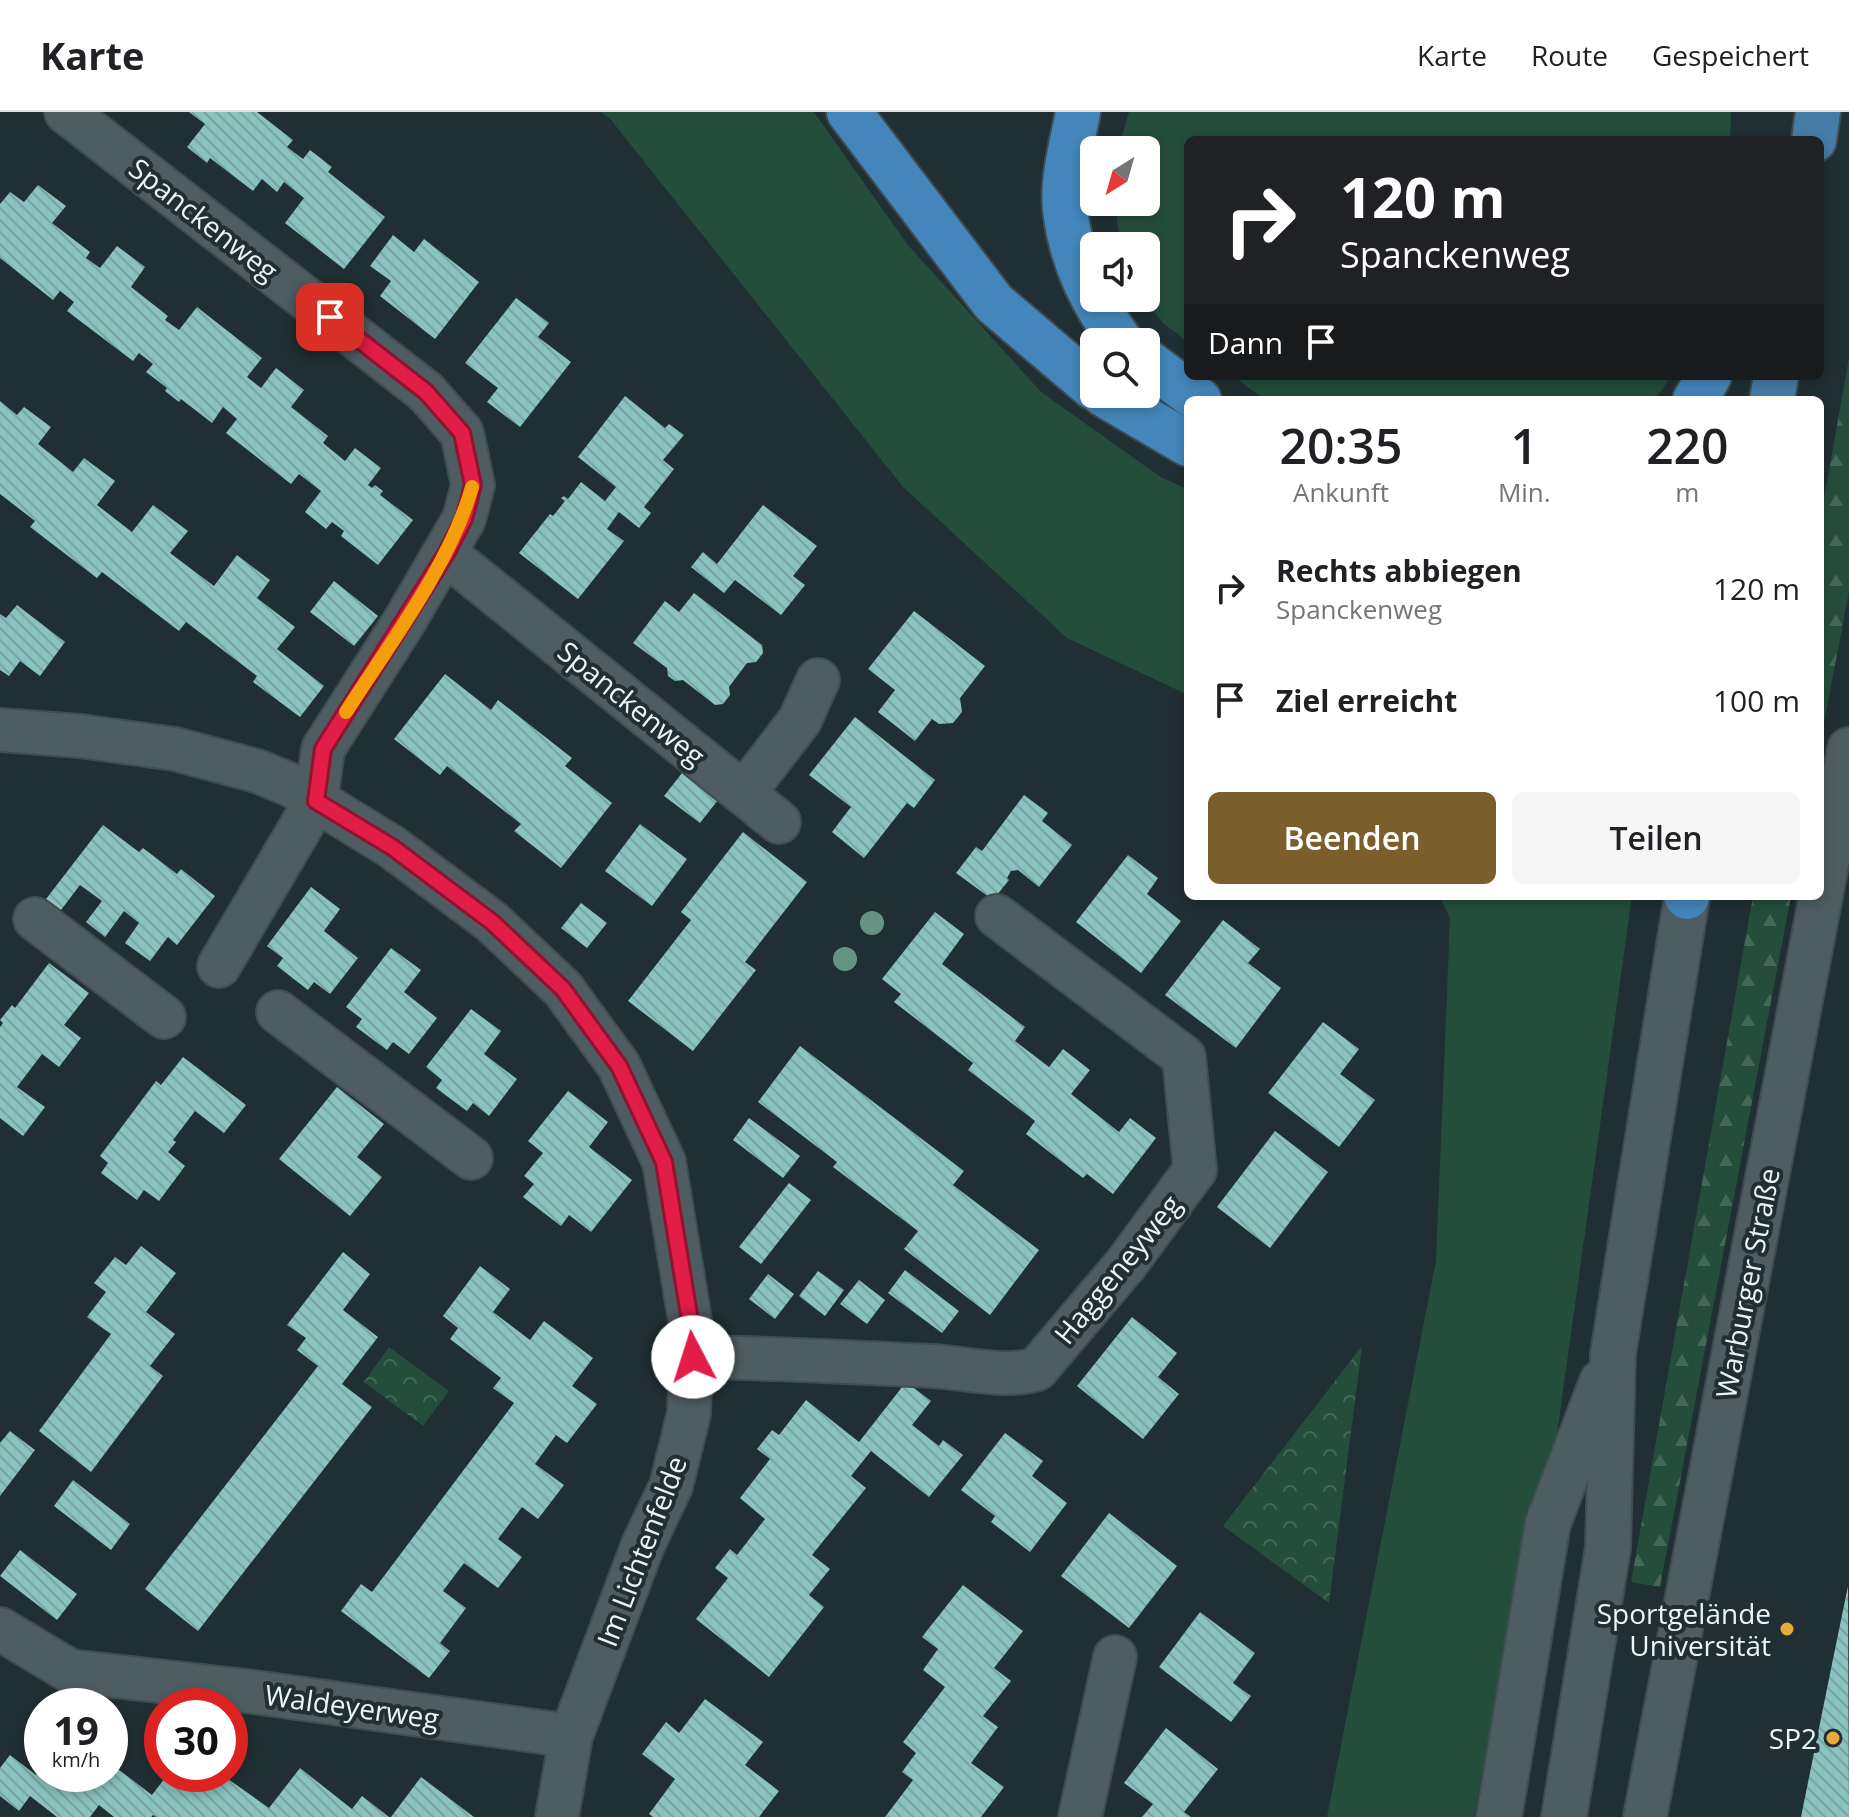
<!DOCTYPE html>
<html lang="de">
<head>
<meta charset="utf-8">
<style>
	:root { --surface:#fff; --page:#f6f6f6; --text:#202124; --muted:#757577; --line:#e0e0e0; --accent:#7a5f2d }
	body { margin:0; font-family:"Open Sans",sans-serif; background:var(--page); color:var(--text); height:100vh; display:flex; flex-direction:column; font-size:30px; white-space:nowrap }
	* { box-sizing:border-box; margin:0 }
	p { font-size:26px; color:var(--muted) }
	.icon { flex:none; width:44px; height:44px; fill:none; stroke:currentColor; stroke-width:2; stroke-linecap:round; stroke-linejoin:round }
	.map { position:relative; flex:1; overflow:hidden }
	.drawer { position:absolute; left:1184px; top:284px; width:640px; height:504px; display:flex; flex-direction:column; background:var(--surface); border-radius:12px; box-shadow:0 4px 12px #0003 }
	.drawer>* { flex:none }
	.top-card { position:absolute; left:1184px; top:24px; width:640px; height:244px; border-radius:12px; box-shadow:0 4px 12px #0003; background:#202124; color:#fff; overflow:hidden }
	.needle { width:52px; rotate:217deg }
	.fabs { position:absolute; left:1080px; top:24px; display:grid; gap:16px }
	.fabs a { display:grid; place-items:center; width:80px; height:80px; border-radius:12px; background:var(--surface); box-shadow:0 4px 12px #0003; font-size:40px }
	.speed { position:absolute; left:24px; top:1576px; display:flex; gap:16px; font-size:40px; font-weight:700; text-align:center }
	.speed>* { display:grid; place-content:center; width:104px; height:104px; border-radius:50%; background:var(--surface); box-shadow:0 4px 12px #0003; line-height:1 }
	.speed small { font-size:20px; font-weight:400 }
	.speed .limit { border:12px solid #d22; background:#fff; color:#111 }
	.pin { position:absolute; display:grid; place-items:center; width:68px; height:68px; color:#fff; margin:-34px; border-radius:16px; box-shadow:0 4px 12px #0006 }
	.me { position:absolute; width:88px; margin:-44px; rotate:355deg; stroke-linejoin:round; filter:drop-shadow(0 0 6px #0008) }
	.turn { display:flex; align-items:center; gap:28px; height:168px; padding:0 24px; font-size:36px }
	.turn .icon { width:104px; height:104px; stroke-width:2.5 }
	.turn b { display:block; font-size:56px; line-height:68px }
	.then { display:flex; align-items:center; height:76px; padding:0 24px; background:#0003; gap:16px; font-size:30px }
	.eta { display:flex; justify-content:space-evenly; align-items:center; height:136px; text-align:center }
	.eta b { font-size:48px; font-weight:600; line-height:56px }
	.primary-button { display:flex; gap:16px; margin-top:auto; padding:16px 24px }
	.primary-button a { flex:1; height:92px; border-radius:12px; background:var(--accent); color:#fff; font-size:32px; font-weight:600; line-height:92px; text-align:center }
	.primary-button a+a { background:var(--page); color:var(--text) }
	ul { padding:0; list-style:none }
	li { display:flex; align-items:center; gap:24px; height:112px; padding:0 24px }
	li div { flex:1 }
	li b { display:block; font-size:30px }
	li em { font-style:normal }
	header { display:flex; align-items:center; gap:48px; box-sizing:border-box; height:112px; padding:0 40px; background:var(--surface); border-bottom:2px solid var(--line) }
	header strong { font-size:38px }
	nav { display:flex; gap:44px; margin-inline-start:auto; font-size:28px }
	.map>svg:first-child { display:block }
	.grass { fill:#244d3b }
	.forest { fill:url(#forest-firs) }
	.park { fill:url(#park-crowns) }
	.building { fill:url(#building-back-hatch) }
	.lines { fill:none; stroke-linecap:round; stroke-linejoin:round }
	.minor-casing { stroke:#3f4c50; stroke-width:46 }
	.secondary-casing { stroke:#3f4c50; stroke-width:48 }
	.primary-casing { stroke:#3f4c50; stroke-width:48 }
	.trunk-casing { stroke:#3f4c50; stroke-width:48 }
	.minor { stroke:#4d5d62; stroke-width:42 }
	.secondary { stroke:#4d5d62; stroke-width:44 }
	.primary { stroke:#467ca6; stroke-width:44 }
	.trunk { stroke:#4486bc; stroke-width:44 }
	.tree { fill:#649382 }
	.route-casing { stroke:#92132f; stroke-width:20 }
	.route { stroke:#e11d48; stroke-width:14 }
	.slow { stroke:#f59e0b; stroke-width:14 }
	.poi-dot { fill:#e8ab37; stroke:#202f33; stroke-width:3 }
	.labels { text-anchor:middle; dominant-baseline:central; stroke-width:8; stroke-linejoin:round; paint-order:stroke }
	.street-label { font-size:28px; fill:#ebf4f7; stroke:#202f33 }
	.poi-label { font-size:28px; fill:#ebf4f7; stroke:#202f33; text-anchor:end }
</style>
</head>
<body>
<header>
<strong>Karte</strong>
<nav><a>Karte</a><a>Route</a><a>Gespeichert</a></nav>
</header>
<div class="map">
<svg width="1849" height="1705" viewBox="0 0 1849 1705">
	<defs>
		<pattern id="forest-firs" width="22" height="20" patternUnits="userSpaceOnUse" patternTransform="scale(2)"><rect width="22" height="20" fill="#244d3b"/><path d="M5 1l3.5 6h-7zM16 11l3.5 6h-7z" fill="#446758"/></pattern>
		<pattern id="park-crowns" width="20" height="18" patternUnits="userSpaceOnUse" patternTransform="scale(2)"><rect width="20" height="18" fill="#244d3b"/><path d="M2 6a3 3 0 1 1 6 0M12 15a3 3 0 1 1 6 0" fill="none" stroke="#446758"/></pattern>
		<pattern id="building-back-hatch" width="6" height="6" patternUnits="userSpaceOnUse" patternTransform="scale(2)"><rect width="6" height="6" fill="#8ac2bf"/><path d="M-1 5l2 2M0 0l6 6M5-1l2 2" fill="none" stroke="#79a4a2"/></pattern>
	</defs>
	<rect width="100%" height="100%" fill="#202f33"/>
	<g class="grass">
		<polygon points="601,0 814,0 907,132 1041,280 1162,366 1188,377 1188,583 1067,526 903,375 611,8"/>
		<polygon points="1129,0 1731,0 1730,28 1188,28 1188,230 1164,212 1142,186 1146,186 1146,134 1120,134 1115,90 1146,90 1146,38 1118,38"/>
		<polygon points="1233,264 1671,264 1655,288 1265,288"/>
		<polygon points="1439,784 1632,784 1550,1372 1529,1407 1474,1705 1327,1705 1436,1149 1450,806"/>
	</g>
	<g class="forest">
		<polygon points="1849,246 1849,479 1820,632 1820,409"/>
		<polygon points="1753,784 1791,784 1660,1475 1631,1470"/>
	</g>
	<g class="park">
		<polygon points="1362,1234 1329,1491 1223,1414"/>
		<polygon points="389,1235 449,1279 423,1314 364,1270"/>
	</g>
	<g class="building">
		<polygon points="189,0 257,0 293,28 287,35 303,47 310,38 332,55 328,60 385,105 344,157 285,111 304,86 284,70 277,80 262,67 253,79 210,46 207,51 187,35 205,12"/>
		<polygon points="38,73 66,94 52,111 90,140 86,146 100,156 117,134 145,155 131,175 168,204 165,208 179,218 197,195 262,246 247,265 261,276 276,256 304,278 291,295 328,324 323,331 345,349 355,336 381,356 368,373 372,376 375,373 383,379 380,383 413,408 378,453 341,424 344,419 332,410 326,417 305,400 321,379 299,362 291,372 226,321 237,307 223,295 212,311 181,287 179,290 165,279 167,276 146,260 153,252 139,241 133,249 67,199 74,190 60,179 53,188 0,146 0,92 10,80 24,90"/>
		<polygon points="393,123 414,140 424,127 479,170 435,227 380,184 391,169 370,154"/>
		<polygon points="516,186 549,211 538,225 571,250 520,315 487,290 498,276 465,251"/>
		<polygon points="625,284 665,316 669,312 684,323 663,348 674,357 644,395 651,401 639,416 619,400 607,417 624,429 578,487 519,441 550,402 553,404 565,389 561,386 564,384 568,387 581,370 605,389 616,375 578,345"/>
		<polygon points="0,289 17,303 24,295 51,315 38,332 73,360 84,346 115,369 97,393 132,420 153,393 188,419 170,441 214,474 237,443 270,468 257,486 295,515 277,537 324,574 300,605 253,570 257,564 186,510 179,519 102,460 97,466 30,415 35,409 0,382"/>
		<polygon points="763,393 817,434 793,464 805,473 781,503 735,468 724,481 691,455 703,440 717,452"/>
		<polygon points="334,469 378,504 354,534 310,500"/>
		<polygon points="694,481 762,533 763,541 756,550 747,551 729,575 730,583 723,592 715,593 683,568 675,569 668,564 667,556 633,531 665,489 679,500"/>
		<polygon points="17,493 65,530 40,564 20,549 9,564 0,558 0,502 6,506"/>
		<polygon points="914,499 985,554 960,586 962,600 953,611 939,612 932,607 915,629 878,600 895,578 868,557"/>
		<polygon points="445,562 491,598 498,588 572,646 565,654 612,691 561,756 514,719 521,712 447,654 440,663 394,627"/>
		<polygon points="855,605 935,668 914,696 907,691 864,746 832,720 851,695 809,663"/>
		<polygon points="682,661 718,688 700,711 664,684"/>
		<polygon points="1024,683 1048,701 1042,709 1072,733 1039,775 1018,758 1011,759 1007,766 1009,768 993,788 956,761 976,735 982,739"/>
		<polygon points="640,712 687,747 652,794 605,759"/>
		<polygon points="103,713 139,740 143,736 177,762 181,757 215,784 177,833 168,825 150,849 125,831 139,811 124,799 105,825 86,810 102,789 80,773 61,798 46,787"/>
		<polygon points="743,720 807,770 745,850 756,858 693,939 628,889 691,808 681,800"/>
		<polygon points="1128,743 1158,766 1147,782 1181,809 1141,861 1076,810"/>
		<polygon points="311,775 340,797 324,819 358,846 330,882 314,870 308,878 277,854 283,846 267,834"/>
		<polygon points="581,791 607,811 587,836 561,816"/>
		<polygon points="935,800 964,822 942,852 1025,915 1015,929 1049,955 1063,937 1090,958 1071,982 1119,1020 1130,1006 1156,1026 1113,1082 1087,1062 1083,1066 1026,1022 1035,1009 968,958 973,951 894,890 901,882 882,867"/>
		<polygon points="1223,808 1260,837 1248,851 1281,876 1236,936 1165,883"/>
		<polygon points="391,836 421,858 404,880 437,906 409,942 393,930 387,938 356,915 362,907 346,895"/>
		<polygon points="49,851 89,881 64,913 81,926 59,955 42,942 17,975 45,995 23,1024 0,1006 0,915 3,911 0,908 12,893 15,896"/>
		<polygon points="471,897 501,919 484,942 517,967 489,1004 473,991 467,999 436,976 442,968 426,955"/>
		<polygon points="1323,910 1359,937 1340,962 1375,988 1339,1035 1268,981"/>
		<polygon points="800,934 964,1059 953,1073 1039,1138 990,1203 904,1137 918,1119 833,1055 837,1050 758,990"/>
		<polygon points="183,945 246,993 224,1021 195,999 173,1028 176,1030 168,1040 185,1054 159,1089 144,1078 137,1088 101,1061 108,1051 100,1044 156,969 161,973"/>
		<polygon points="337,975 384,1012 357,1045 382,1065 350,1104 279,1047"/>
		<polygon points="568,979 608,1010 589,1035 632,1068 591,1120 569,1103 561,1114 523,1085 534,1072 524,1064 543,1041 528,1029"/>
		<polygon points="749,1006 800,1044 783,1066 733,1028"/>
		<polygon points="1275,1019 1328,1060 1270,1136 1217,1095"/>
		<polygon points="789,1071 811,1088 761,1152 739,1135"/>
		<polygon points="141,1134 176,1161 146,1200 175,1222 150,1254 163,1264 91,1360 39,1319 111,1222 87,1205 106,1180 94,1171 115,1145 126,1153"/>
		<polygon points="343,1140 370,1162 343,1198 378,1225 342,1272 372,1295 198,1519 145,1477 318,1254 297,1238 306,1226 287,1213"/>
		<polygon points="480,1154 510,1177 493,1200 530,1228 544,1209 593,1246 572,1274 597,1292 567,1331 556,1323 535,1352 564,1373 538,1407 522,1395 498,1427 522,1445 498,1476 464,1451 443,1479 466,1496 440,1531 450,1539 429,1566 341,1499 361,1472 372,1480 514,1291 493,1276 501,1266 450,1227 458,1216 443,1204"/>
		<polygon points="905,1158 959,1199 942,1221 888,1181"/>
		<polygon points="818,1159 844,1178 825,1204 799,1184"/>
		<polygon points="768,1162 794,1182 775,1207 749,1187"/>
		<polygon points="859,1168 885,1188 867,1212 840,1192"/>
		<polygon points="1132,1205 1177,1241 1158,1265 1179,1282 1143,1327 1077,1274"/>
		<polygon points="906,1270 931,1289 912,1313 939,1334 943,1328 963,1343 929,1385 871,1339 851,1364 866,1376 812,1443 830,1457 809,1483 824,1495 769,1565 696,1507 728,1466 715,1456 730,1437 737,1443 765,1407 740,1386 770,1347 757,1337 772,1318 779,1323 806,1288 859,1330"/>
		<polygon points="10,1319 35,1338 0,1384 0,1331"/>
		<polygon points="1005,1321 1043,1349 1032,1364 1067,1391 1030,1440 991,1410 995,1404 961,1378"/>
		<polygon points="73,1368 130,1412 111,1438 54,1394"/>
		<polygon points="1109,1401 1177,1454 1129,1516 1061,1464"/>
		<polygon points="20,1438 77,1482 57,1508 0,1464"/>
		<polygon points="963,1473 1023,1519 994,1556 1011,1569 983,1604 998,1615 971,1651 1004,1675 981,1705 885,1705 913,1668 902,1660 916,1641 903,1630 945,1575 923,1558 938,1537 922,1525"/>
		<polygon points="1848,1474 1849,1705 1801,1705 1833,1547"/>
		<polygon points="1200,1500 1255,1541 1233,1571 1251,1584 1231,1610 1159,1555"/>
		<polygon points="705,1587 763,1630 745,1653 779,1679 759,1705 653,1705 649,1702 675,1667 642,1642 666,1610 679,1621"/>
		<polygon points="1166,1616 1218,1657 1184,1700 1191,1705 1142,1705 1153,1692 1124,1671"/>
		<polygon points="10,1643 36,1663 42,1655 42,1662 110,1662 110,1651 152,1683 168,1662 221,1662 269,1696 300,1656 352,1697 362,1684 389,1705 156,1705 153,1703 151,1705 114,1705 99,1693 90,1705 57,1705 30,1684 19,1699 0,1684 0,1656"/>
		<polygon points="421,1665 474,1705 391,1705"/>
	</g>
	<g class="lines">
		<g class="minor-casing">
			<g id="minor">
				<polyline points="66,0 426,280 462,321 473,373 464,407 404,510 323,637 316,689 219,854"/>
				<polyline points="446,442 779,710"/>
				<polyline points="0,618 80,624 175,637 257,659 291,673 392,735 492,810 563,877 619,954 664,1050 692,1221 689,1301 671,1374 643,1433 571,1624 557,1705"/>
				<polyline points="744,681 800,608 818,568"/>
				<polyline points="35,807 164,905"/>
				<polyline points="278,900 471,1046"/>
				<path d="M 693,1245 C 773,1246 853,1250 933,1254 C 966,1256 1006,1267 1037,1257 L 1126,1152 L 1195,1058 L 1184,945 L 997,804"/>
				<polyline points="0,1517 70,1559 254,1580 571,1624"/>
				<polyline points="1080,1705 1115,1545"/>
				<polyline points="1645,1705 1849,637"/>
			</g>
		</g>
		<g class="secondary-casing">
			<g id="secondary">
				<polyline points="1499,1705 1548,1411 1602,1270"/>
				<polyline points="1564,1705 1608,1436 1613,1242 1687,784"/>
			</g>
		</g>
		<g class="primary-casing">
			<g id="primary">
				<polyline points="1814,28 1818,0"/>
				<polyline points="1772,288 1776,264"/>
			</g>
		</g>
		<g class="trunk-casing">
			<g id="trunk">
				<polyline points="849,0 994,191 1094,276"/>
				<path d="M 1078,0 C 1072,33 1060,71 1066,105 C 1073,153 1093,191 1121,230"/>
				<polyline points="1146,249 1199,288"/>
				<polyline points="1103,282 1188,332"/>
				<polyline points="1695,288 1709,264"/>
				<polyline points="1687,784 1687,785"/>
			</g>
		</g>
		<use href="#minor" class="minor"/>
		<use href="#secondary" class="secondary"/>
		<use href="#primary" class="primary"/>
		<use href="#trunk" class="trunk"/>
	</g>
	<g class="tree">
		<circle cx="872" cy="811" r="12"/>
		<circle cx="845" cy="847" r="12"/>
	</g>
	<g class="lines">
		<g class="route-casing">
			<polyline id="route" points="330,205 426,280 462,321 473,373 464,407 446,442 323,637 316,689 392,735 492,810 563,877 619,954 664,1050 692,1221 693,1245"/>
		</g>
		<use href="#route" class="route"/>
		<path class="slow" d="M 346,600 C 389,533 451,451 472,375"/>
	</g>
	<g class="poi-dot">
		<circle cx="1787" cy="1517" r="8"/>
		<circle cx="1833" cy="1626" r="8"/>
	</g>
	<g class="labels">
		<g class="street-label">
			<text transform="translate(204 107) rotate(38)">Spanckenweg</text>
			<text transform="translate(632 591) rotate(39)">Spanckenweg</text>
			<text transform="translate(1117 1157) rotate(-51)">Haggeneyweg</text>
			<text transform="translate(1747 1171) rotate(-79)">Warburger Straße</text>
			<text transform="translate(641 1439) rotate(-69)">Im Lichtenfelde</text>
			<text transform="translate(352 1594) rotate(8)">Waldeyerweg</text>
		</g>
		<g class="poi-label">
			<text x="1771" y="1501">Sportgelände<tspan x="1771" dy="32">Universität</tspan></text>
			<text x="1817" y="1626">SP2</text>
		</g>
	</g>
</svg>
<div class="fabs">
<a><svg class="needle" viewBox="-14 -14 28 28"><path d="M0-13l5 13h-10z" fill="#e53935"/><path d="M0 13l5-13h-10z" fill="#757577"/></svg></a>
<a><svg class="icon" aria-label="sound" viewBox="0 0 24 24"><path d="M4 9h4l5-4v14l-5-4H4zM17 9q2 3 0 6"/></svg></a>
<a><svg class="icon" aria-label="search" viewBox="0 0 24 24"><circle cx="10" cy="10" r="6"/><path d="M15 15l6 6"/></svg></a>
</div>
<div class="speed"><div>19<small>km/h</small></div><div class="limit">30</div></div>
<div class="pin" style="left:330px;top:205px;background:#d93025"><svg class="icon" aria-label="arrive" viewBox="0 0 24 24"><path d="M6 21V4h12l-3 4 3 4H6"/></svg></div>
<svg class="me" style="left:693px;top:1245px" viewBox="-20 -20 40 40"><circle r="19" fill="#fff"/><path d="M0-13L10 11 0 6-10 11z" fill="#e11d48"/></svg>
<div class="top-card">
<div class="turn"><svg class="icon" aria-label="right" viewBox="0 0 24 24"><path d="M7 20v-9h11M14 6l5 5-5 5"/></svg><div><b>120 m</b>Spanckenweg</div></div>
<div class="then">Dann<svg class="icon" aria-label="arrive" viewBox="0 0 24 24"><path d="M6 21V4h12l-3 4 3 4H6"/></svg></div>
</div>
<section class="drawer">
<div class="eta">
<div><b>20:35</b><p>Ankunft</p></div>
<div><b>1</b><p>Min.</p></div>
<div><b>220</b><p>m</p></div>
</div>
<ul>
<li><svg class="icon" aria-label="right" viewBox="0 0 24 24"><path d="M7 20v-9h11M14 6l5 5-5 5"/></svg><div><b>Rechts abbiegen</b><p>Spanckenweg</p></div><em>120 m</em></li>
<li><svg class="icon" aria-label="arrive" viewBox="0 0 24 24"><path d="M6 21V4h12l-3 4 3 4H6"/></svg><div><b>Ziel erreicht</b></div><em>100 m</em></li>
</ul>
<div class="primary-button"><a>Beenden</a><a>Teilen</a></div>
</section>
</div>
</body>
</html>
